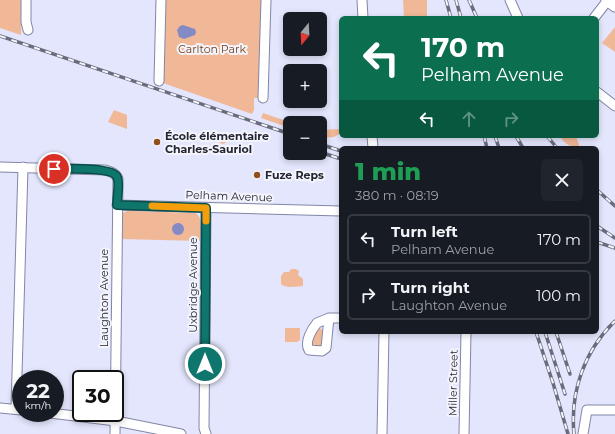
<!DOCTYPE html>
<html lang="en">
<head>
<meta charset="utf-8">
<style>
	:root { --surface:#171b24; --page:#20242c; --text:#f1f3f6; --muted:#9ea1a6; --line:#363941 }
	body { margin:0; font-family:Montserrat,sans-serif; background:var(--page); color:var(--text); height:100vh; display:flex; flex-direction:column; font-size:15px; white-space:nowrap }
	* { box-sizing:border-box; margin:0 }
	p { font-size:13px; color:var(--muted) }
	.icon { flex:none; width:22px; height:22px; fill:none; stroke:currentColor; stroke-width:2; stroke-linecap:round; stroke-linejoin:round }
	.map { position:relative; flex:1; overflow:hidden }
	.sheet { position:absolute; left:339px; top:146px; width:260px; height:188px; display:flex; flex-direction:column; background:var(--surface); border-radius:6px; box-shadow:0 2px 6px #0003 }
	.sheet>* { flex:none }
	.hud { position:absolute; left:339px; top:16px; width:260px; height:122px; border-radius:6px; box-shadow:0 2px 6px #0003; background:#0b6e4f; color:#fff; overflow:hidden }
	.needle { width:26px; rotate:198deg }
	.buttons { position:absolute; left:283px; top:12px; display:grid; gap:8px }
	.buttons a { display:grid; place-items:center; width:44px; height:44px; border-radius:6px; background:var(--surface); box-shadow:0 2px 6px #0003; font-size:20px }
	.speed { position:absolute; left:12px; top:370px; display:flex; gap:8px; font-size:20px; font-weight:700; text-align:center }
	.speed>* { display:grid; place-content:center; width:52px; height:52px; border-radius:50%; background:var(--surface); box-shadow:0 2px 6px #0003; line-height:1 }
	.speed small { font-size:10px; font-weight:400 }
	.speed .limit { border:2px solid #111; border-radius:6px; background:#fff; color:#111 }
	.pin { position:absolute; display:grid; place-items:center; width:34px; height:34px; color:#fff; margin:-17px; border:2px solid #fff; border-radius:50%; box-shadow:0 1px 4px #0007 }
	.me { position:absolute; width:44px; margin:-22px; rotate:0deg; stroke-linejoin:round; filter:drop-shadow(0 0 3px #0008) }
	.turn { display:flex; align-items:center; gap:14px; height:84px; padding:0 16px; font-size:18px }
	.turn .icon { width:52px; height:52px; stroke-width:2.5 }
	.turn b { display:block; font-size:28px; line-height:34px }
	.lanes { display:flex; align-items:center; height:38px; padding:0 16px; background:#0003; justify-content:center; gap:20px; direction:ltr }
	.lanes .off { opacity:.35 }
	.round { display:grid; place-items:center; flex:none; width:42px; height:42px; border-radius:6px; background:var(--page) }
	.head { display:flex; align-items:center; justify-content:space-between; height:68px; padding:0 16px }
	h1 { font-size:24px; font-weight:800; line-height:30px; color:#1e9e55 }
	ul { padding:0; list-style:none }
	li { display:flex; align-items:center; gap:12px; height:50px; margin:0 8px 6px; padding:0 8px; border:2px solid var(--line); border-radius:6px }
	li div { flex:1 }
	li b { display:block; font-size:15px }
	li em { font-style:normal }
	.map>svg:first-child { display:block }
	.green { fill:#f0b896 }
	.water { fill:#848ac3 }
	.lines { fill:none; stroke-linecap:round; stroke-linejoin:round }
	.minor-casing { stroke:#8286a7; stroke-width:11 }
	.major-casing { stroke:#8286a7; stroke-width:13 }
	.minor { stroke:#fff; stroke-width:9 }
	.major { stroke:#fff; stroke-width:11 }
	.rail-casing { stroke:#696c7c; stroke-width:3.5 }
	.rail { stroke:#f3f4fc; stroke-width:2; stroke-dasharray:6; stroke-linecap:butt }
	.route-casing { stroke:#0a4d48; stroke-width:10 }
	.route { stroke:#0f766e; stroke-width:7 }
	.slow { stroke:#f59e0b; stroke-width:7 }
	.poi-dot { fill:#914e1f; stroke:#f3f4fc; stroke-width:1.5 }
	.labels { text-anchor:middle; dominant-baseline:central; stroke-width:4; stroke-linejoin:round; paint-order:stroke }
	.park-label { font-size:11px; fill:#753f19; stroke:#f3f4fc }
	.poi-label { font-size:11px; font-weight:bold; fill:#232532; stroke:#f3f4fc; text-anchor:start }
	.street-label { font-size:11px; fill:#232532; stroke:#f3f4fc }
</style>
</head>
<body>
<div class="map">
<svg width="615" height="434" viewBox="0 0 615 434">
	<rect width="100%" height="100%" fill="#e3e6fc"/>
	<g class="green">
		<polygon points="0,0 22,0 21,35 0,28"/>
		<polygon points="165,0 263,0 260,98 254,98 254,110 252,114 163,83"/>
		<polygon points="403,0 427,0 427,18 404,18"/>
		<polygon points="615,27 615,52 602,43"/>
		<polygon points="114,110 127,115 127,129 108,122"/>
		<polygon points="263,113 292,123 290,123 290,128 261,118"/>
		<polygon points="341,129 341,133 334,137 320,138 320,130"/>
		<path d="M 216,132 C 221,132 226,135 228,140 L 227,142 L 223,144 L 216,141 L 214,135 Z"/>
		<path d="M 560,136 L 576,136 L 580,148 C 572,148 564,144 560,136 Z"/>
		<path d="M 133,211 L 195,213 C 204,217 200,232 200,241 L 122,239 L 123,213 L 127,211 Z"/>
		<path d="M 291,269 L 296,269 L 299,271 L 298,275 L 303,279 L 303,286 C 296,286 287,289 281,284 L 281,276 L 284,272 L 289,272 Z"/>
		<polygon points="319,327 323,331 323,343 321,346 311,348 310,340"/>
		<polygon points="285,328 300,328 300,340 297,342 285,342"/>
	</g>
	<g class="water">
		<polygon points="183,25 195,29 196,32 195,35 184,39 179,37 177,30 180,26"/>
		<circle cx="178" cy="229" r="6"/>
	</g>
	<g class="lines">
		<g class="minor-casing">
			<g id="minor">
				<polyline points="26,0 26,22 28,30"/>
				<polyline points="362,0 363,18"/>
				<polyline points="510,0 518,18"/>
				<polyline points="594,18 608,0"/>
				<polyline points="159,81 161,0"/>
				<polyline points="597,92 615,106"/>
				<polyline points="263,98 266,0"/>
				<polyline points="372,136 373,148"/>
				<path d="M 0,167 L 105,170 C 111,172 116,173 118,179 L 115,434"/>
				<polyline points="117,205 341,211"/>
				<path d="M 329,318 L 326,348 L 322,351 L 309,350 C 304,342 312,329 317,323 L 329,318 L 341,318"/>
				<polyline points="0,408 21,410"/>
				<polyline points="16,409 23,167"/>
				<polyline points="50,413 116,421 181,434"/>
				<polyline points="206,434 204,428 206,208"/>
				<polyline points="382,434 384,332"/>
				<polyline points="464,434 466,332"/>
				<polyline points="583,434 587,410 615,410"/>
			</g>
		</g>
		<g class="major-casing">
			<polyline id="major" points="607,0 615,6"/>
		</g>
		<use href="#minor" class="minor"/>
		<use href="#major" class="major"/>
		<g class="rail-casing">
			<g id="rail">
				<polyline points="446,0 451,18"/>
				<polyline points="456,0 461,18"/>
				<polyline points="469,0 477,18"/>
				<polyline points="0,36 290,134"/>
				<polyline points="484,136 487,148"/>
				<polyline points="495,136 499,148"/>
				<polyline points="516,136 523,148"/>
				<polyline points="547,136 557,148"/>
				<polyline points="320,144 341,151"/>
				<polyline points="320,152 341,159"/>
				<polyline points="597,190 615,206"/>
				<polyline points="597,226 615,238"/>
				<polyline points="597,242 615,248"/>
				<polyline points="536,332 553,383 568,434"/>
				<polyline points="545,332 565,394"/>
				<polyline points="556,332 570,374"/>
				<path d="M 574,434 C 570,392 584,351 615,321"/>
			</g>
		</g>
		<use href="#rail" class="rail"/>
	</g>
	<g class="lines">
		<g class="route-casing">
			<path id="route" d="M 54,169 C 65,169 113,167 117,177 C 120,182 117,198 117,205 L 206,208 L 205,364"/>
		</g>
		<use href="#route" class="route"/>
		<polyline class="slow" points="152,206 206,208 206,221"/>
	</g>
	<g class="poi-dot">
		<circle cx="157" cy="142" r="4"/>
		<circle cx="257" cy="175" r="4"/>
	</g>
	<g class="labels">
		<g class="park-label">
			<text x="212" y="49">Carlton Park</text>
		</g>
		<g class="poi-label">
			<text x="165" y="136">École élémentaire<tspan x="165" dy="13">Charles-Sauriol</tspan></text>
			<text x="265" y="175">Fuze Reps</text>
		</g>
		<g class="street-label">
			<text transform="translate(229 196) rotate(2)">Pelham Avenue</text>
			<text transform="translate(193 285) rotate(-90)">Uxbridge Avenue</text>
			<text transform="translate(104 298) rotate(-90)">Laughton Avenue</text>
			<text transform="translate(453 383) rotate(-89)">Miller Street</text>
		</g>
	</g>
</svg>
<div class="buttons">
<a><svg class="needle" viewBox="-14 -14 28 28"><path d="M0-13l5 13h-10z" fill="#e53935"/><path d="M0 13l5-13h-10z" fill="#9ea1a6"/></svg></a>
<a>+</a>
<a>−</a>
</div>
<div class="speed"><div>22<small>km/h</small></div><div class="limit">30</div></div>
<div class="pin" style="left:54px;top:169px;background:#d93025"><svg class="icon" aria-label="arrive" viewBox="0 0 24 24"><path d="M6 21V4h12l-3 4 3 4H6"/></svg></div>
<svg class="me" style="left:205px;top:364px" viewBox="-20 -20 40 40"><circle r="17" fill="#0f766e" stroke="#fff" stroke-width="3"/><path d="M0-11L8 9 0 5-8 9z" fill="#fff"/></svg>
<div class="hud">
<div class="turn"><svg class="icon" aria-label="left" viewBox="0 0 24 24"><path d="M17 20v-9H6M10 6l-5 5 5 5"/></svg><div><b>170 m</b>Pelham Avenue</div></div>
<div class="lanes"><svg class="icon" aria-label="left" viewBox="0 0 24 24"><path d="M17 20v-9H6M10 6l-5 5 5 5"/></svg><svg class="icon off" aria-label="ahead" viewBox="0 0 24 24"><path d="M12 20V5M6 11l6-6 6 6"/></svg><svg class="icon off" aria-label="right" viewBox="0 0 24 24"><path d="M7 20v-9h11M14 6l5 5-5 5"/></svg></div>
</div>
<section class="sheet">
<div class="head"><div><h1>1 min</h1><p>380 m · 08:19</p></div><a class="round"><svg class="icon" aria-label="close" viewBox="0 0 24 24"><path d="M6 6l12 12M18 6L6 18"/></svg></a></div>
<ul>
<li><svg class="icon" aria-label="left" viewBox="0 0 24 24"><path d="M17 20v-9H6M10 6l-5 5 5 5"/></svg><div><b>Turn left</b><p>Pelham Avenue</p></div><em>170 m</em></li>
<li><svg class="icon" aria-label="right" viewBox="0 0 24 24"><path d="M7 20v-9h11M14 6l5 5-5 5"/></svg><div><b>Turn right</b><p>Laughton Avenue</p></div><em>100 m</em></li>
</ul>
</section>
</div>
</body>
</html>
